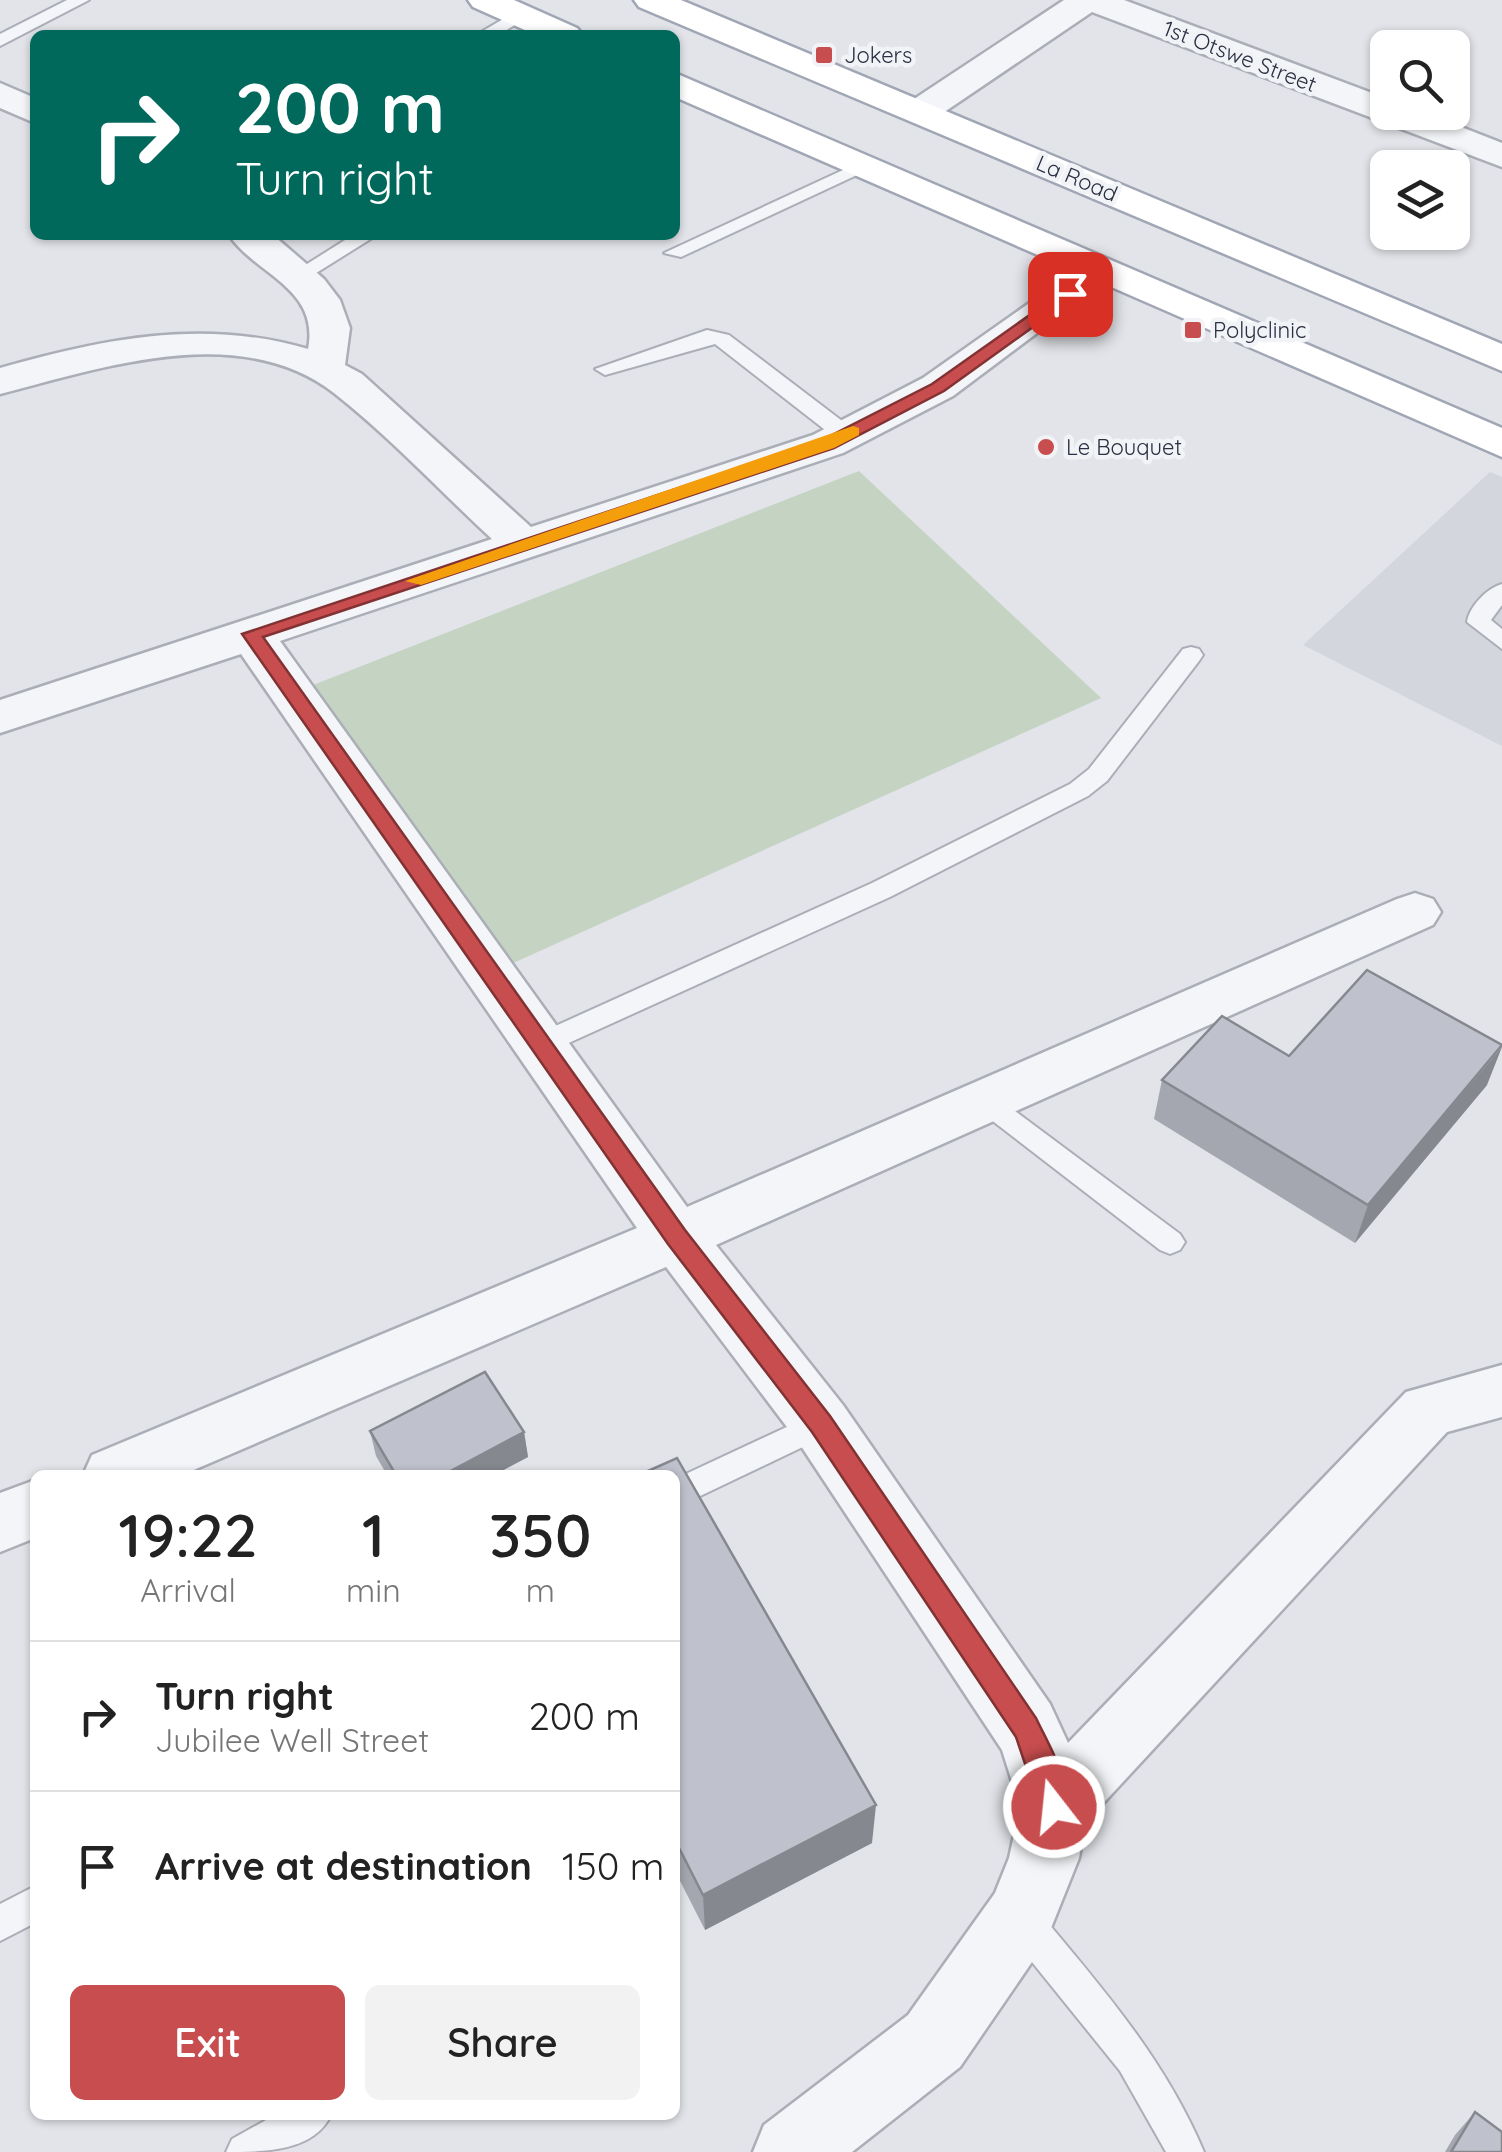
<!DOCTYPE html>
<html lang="en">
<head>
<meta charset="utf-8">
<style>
	:root { --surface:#fff; --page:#f2f2f2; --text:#222; --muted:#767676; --line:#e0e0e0; --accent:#c84d4e }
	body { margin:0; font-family:Quicksand,sans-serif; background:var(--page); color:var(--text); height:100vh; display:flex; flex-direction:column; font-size:38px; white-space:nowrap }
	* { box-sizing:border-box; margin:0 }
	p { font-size:32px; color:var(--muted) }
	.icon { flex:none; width:55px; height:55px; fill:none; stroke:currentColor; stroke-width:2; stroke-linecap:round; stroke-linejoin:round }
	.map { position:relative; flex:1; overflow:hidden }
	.sheet { position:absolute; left:30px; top:1470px; width:650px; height:650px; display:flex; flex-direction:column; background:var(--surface); border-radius:15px; box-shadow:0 2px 8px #0004 }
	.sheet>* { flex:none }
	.hud { position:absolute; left:30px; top:30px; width:650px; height:210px; border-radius:15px; box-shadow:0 2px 8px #0004; background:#00695c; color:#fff; overflow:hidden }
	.buttons { position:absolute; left:1370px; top:30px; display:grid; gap:20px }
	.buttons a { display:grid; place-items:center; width:100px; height:100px; border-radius:15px; background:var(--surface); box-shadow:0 2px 8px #0004; font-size:50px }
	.pin { position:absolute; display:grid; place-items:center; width:85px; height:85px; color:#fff; margin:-42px; border-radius:20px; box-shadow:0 5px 15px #0006 }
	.me { position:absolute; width:110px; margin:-55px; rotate:344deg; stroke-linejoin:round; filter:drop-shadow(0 0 8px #0008) }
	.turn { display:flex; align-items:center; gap:35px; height:210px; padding:0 40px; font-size:45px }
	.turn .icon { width:130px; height:130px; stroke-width:2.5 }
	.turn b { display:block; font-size:70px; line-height:85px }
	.eta { display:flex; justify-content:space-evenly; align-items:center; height:170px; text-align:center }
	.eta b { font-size:60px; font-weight:600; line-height:70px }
	.primary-button { display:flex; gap:20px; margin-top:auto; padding:20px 40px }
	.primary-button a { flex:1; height:115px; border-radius:15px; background:var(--accent); color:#fff; font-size:40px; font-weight:600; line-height:115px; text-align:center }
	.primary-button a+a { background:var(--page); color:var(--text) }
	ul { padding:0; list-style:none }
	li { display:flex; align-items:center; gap:30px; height:150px; padding:0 40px; border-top:2px solid var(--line) }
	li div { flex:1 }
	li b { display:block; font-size:38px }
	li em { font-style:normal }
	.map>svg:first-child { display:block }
	.built { fill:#d4d6de }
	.green { fill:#c5d3c3 }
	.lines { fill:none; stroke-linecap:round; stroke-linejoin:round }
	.service-casing { stroke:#abaeb7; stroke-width:4 }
	.minor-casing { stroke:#abaeb7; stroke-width:5 }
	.primary-casing { stroke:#a1a6b5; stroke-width:5 }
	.service { fill:#f4f5f8; fill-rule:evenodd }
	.minor { fill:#f4f5f8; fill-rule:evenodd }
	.primary { fill:#fff; fill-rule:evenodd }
	.wall { fill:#a4a7af }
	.shaded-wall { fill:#86888f }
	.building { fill:#bfc2cc; stroke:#86888f; stroke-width:2.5 }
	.route { fill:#c84d4e; stroke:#823233; stroke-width:2.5 }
	.slow { fill:#f59e0b }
	.poi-dot { fill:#c84d4e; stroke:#f1f3f7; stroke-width:4 }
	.labels { text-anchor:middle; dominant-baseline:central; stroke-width:9; stroke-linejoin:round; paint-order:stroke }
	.far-poi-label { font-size:22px; fill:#2a2f41; stroke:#f1f3f7; text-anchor:start }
	.far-street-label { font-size:22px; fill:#2a2f41; stroke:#f1f3f7 }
</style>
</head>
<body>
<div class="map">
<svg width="1502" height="2152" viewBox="0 0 1502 2152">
	<rect width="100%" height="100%" fill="#e2e4e9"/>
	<polygon class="built" points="1490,472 1502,477 1502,746 1303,645"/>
	<polygon class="green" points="859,471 1101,698 511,964 303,689"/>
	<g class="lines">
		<g class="service-casing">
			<g id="service">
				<polygon points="67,0 89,0 0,46 0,34"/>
				<polygon points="515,12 530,16 498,35 476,35"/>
				<polygon points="856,164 872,168 681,257 664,253"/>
				<polygon points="353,235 377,235 305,280 288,276"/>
				<polygon points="707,330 729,335 854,430 854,440 838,440 715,344 605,375 595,369"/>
				<path d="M 1502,584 L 1502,605 L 1491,620 L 1502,629 L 1502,649 L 1467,622 C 1469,607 1487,588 1502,584 Z"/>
				<polygon points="1191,647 1199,649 1203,655 1199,661 1107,781 1088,796 890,897 551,1051 531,1051 527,1044 531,1037 872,883 1070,784 1089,769 1183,649"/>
				<polygon points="987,1090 1180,1234 1185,1242 1180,1250 1170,1254 1160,1250 977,1109 973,1101 977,1093"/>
				<polygon points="821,1411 832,1415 836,1424 832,1433 675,1508 675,1479"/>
				<polygon points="35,1886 35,1923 0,1941 0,1904"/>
				<path d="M 1020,1900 L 1033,1905 C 1098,1983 1164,2057 1204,2152 L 1166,2152 L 1120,2071 L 1007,1931 L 1002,1918 L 1007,1905 Z"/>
				<path d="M 275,2115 L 331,2115 C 314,2152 262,2152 226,2152 L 232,2139 Z"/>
			</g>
		</g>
		<g class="minor-casing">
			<g id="minor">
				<polygon points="1064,0 1124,0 1388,99 1388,112 1423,112 1502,143 1502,167 1092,12 934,119 908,119 903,111 908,103"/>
				<polygon points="0,83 35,98 35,123 0,108"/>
				<path d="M 229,235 L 273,235 L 324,279 L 340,300 L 350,328 L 345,365 L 362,374 L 531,527 L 813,435 L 923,378 L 1086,263 L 1114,263 L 1120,271 L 953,396 L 843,453 L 280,641 L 687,1207 L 1397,899 L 1415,893 L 1433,899 L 1441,912 L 1433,925 L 716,1245 L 843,1405 L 1050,1704 L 1068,1743 L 1406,1392 L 1502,1365 L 1502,1417 L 1447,1432 L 1085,1823 L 1079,1858 L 1045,1943 L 960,2067 L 852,2152 L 753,2152 L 764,2125 L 908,2015 L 995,1893 L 1009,1858 L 1020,1807 L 1002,1750 L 799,1443 L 666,1267 L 182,1475 L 83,1475 L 92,1455 L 637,1228 L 241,654 L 0,733 L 0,700 L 492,539 C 440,491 390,437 334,393 C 239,320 102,368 0,394 L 0,368 C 102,339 203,318 308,349 C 320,288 256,275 229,235 Z"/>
				<polygon points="35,1480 35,1538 0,1552 0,1493"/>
			</g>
		</g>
		<g class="primary-casing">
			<g id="primary">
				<polygon points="468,0 514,0 577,28 583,35 536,35 473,7"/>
				<polygon points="634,0 681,0 1502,344 1502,371 639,7"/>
				<polygon points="675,73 1502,428 1502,457 675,97"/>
			</g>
		</g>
		<use href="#service" class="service"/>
		<use href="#minor" class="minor"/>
		<use href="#primary" class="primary"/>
	</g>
	<g class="wall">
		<polygon points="1162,1080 1487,1085 1355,1243 1154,1119"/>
		<polygon points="370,1431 524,1432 528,1457 494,1475 387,1475 376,1456"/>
		<polygon points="675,1475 872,1843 705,1930 675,1871"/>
		<polygon points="1475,2112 1502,2152 1445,2152 1455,2135"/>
	</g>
	<g class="shaded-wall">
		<polygon points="1502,1047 1487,1085 1355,1243 1368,1205"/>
		<polygon points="524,1432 528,1457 494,1475 443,1475"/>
		<polygon points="876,1805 872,1843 705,1930 703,1895"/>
	</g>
	<g class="building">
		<polygon points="1367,970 1502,1045 1368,1205 1162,1080 1222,1016 1289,1056"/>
		<polygon points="485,1372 524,1432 443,1475 396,1475 370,1431"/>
		<polygon points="677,1458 876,1805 703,1895 675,1840 675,1475 639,1475"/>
		<polygon points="1475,2112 1502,2132 1502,2152 1451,2152"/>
	</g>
	<path class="route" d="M 1065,290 L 1079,294 L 944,391 L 834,448 L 263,637 L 685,1230 L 830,1416 L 1036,1718 C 1048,1744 1076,1788 1064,1817 L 1054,1821 L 1043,1817 L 1016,1737 L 812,1432 L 668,1244 L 242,634 L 822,440 L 932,384 Z"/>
	<polygon class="slow" points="853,426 859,428 859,435 834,448 421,585 405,581"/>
	<g class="poi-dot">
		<rect x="814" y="45" width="20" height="20" rx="5"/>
		<rect x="1183" y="320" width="20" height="20" rx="5"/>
		<circle cx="1046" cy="447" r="10"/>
	</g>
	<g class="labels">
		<g class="far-poi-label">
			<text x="844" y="55">Jokers</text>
			<text x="1213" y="330">Polyclinic</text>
			<text x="1066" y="447">Le Bouquet</text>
		</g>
		<g class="far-street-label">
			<text transform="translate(1240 56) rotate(21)">1st Otswe Street</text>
			<text transform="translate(1077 178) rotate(23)">La Road</text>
		</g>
	</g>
</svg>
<div class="buttons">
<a><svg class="icon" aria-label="search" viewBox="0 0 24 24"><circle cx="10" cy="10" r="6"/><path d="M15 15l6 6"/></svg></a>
<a><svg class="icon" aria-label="layers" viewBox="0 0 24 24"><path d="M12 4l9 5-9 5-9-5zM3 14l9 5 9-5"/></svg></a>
</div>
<div class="pin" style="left:1070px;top:294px;background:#d93025"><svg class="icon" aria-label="arrive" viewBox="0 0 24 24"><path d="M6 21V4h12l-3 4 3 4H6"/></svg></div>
<svg class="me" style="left:1054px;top:1807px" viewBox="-20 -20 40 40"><circle r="17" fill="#c84d4e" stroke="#fff" stroke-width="3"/><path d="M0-11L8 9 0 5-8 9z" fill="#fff"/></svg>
<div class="hud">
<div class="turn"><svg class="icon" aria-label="right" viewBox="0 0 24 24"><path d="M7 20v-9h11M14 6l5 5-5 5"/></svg><div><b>200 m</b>Turn right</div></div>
</div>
<section class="sheet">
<div class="eta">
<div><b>19:22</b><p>Arrival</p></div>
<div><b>1</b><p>min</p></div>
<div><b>350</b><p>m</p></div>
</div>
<ul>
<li><svg class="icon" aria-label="right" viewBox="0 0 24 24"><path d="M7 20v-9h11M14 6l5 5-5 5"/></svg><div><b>Turn right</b><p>Jubilee Well Street</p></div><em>200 m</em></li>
<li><svg class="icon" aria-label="arrive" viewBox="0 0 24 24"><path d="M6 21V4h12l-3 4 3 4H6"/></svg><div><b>Arrive at destination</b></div><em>150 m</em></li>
</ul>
<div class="primary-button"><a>Exit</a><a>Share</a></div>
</section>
</div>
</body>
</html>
